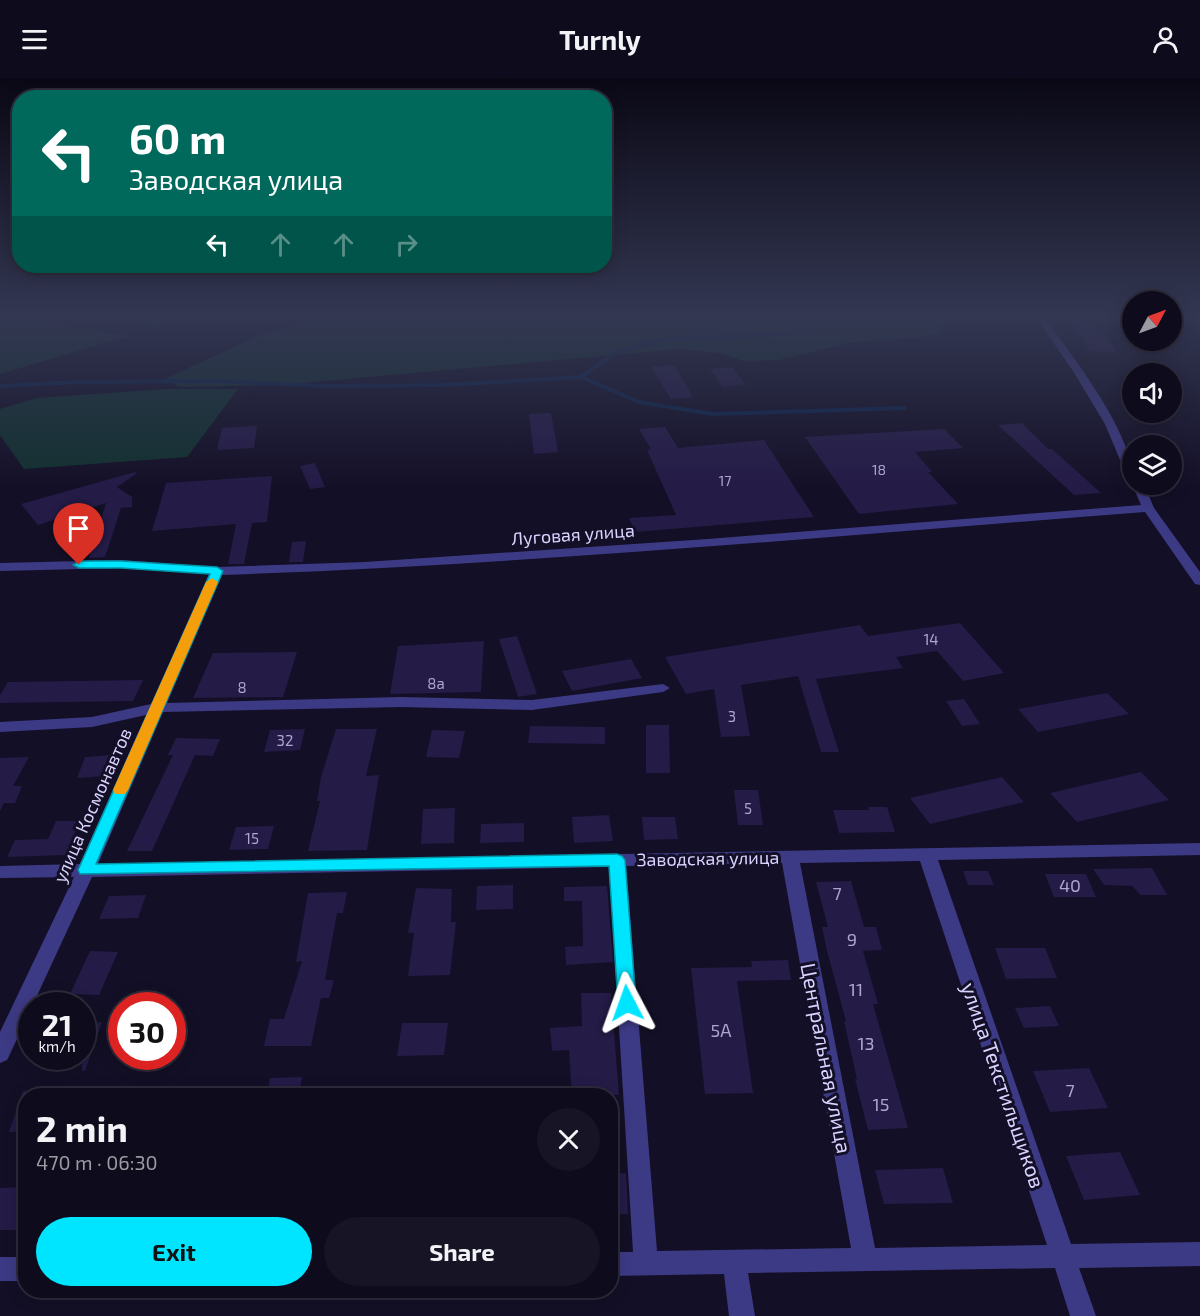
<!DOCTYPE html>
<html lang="en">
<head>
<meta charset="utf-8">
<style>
	:root { --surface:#0e0b1c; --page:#171425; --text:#f1f3f6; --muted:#9b9ba3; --line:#2e2b3b; --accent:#00e5ff }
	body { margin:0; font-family:"Exo 2",sans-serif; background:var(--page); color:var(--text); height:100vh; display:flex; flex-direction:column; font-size:22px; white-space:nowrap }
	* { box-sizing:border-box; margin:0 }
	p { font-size:20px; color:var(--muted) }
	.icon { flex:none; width:33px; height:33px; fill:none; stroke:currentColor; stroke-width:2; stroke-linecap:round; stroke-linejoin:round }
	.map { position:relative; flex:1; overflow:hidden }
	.details { position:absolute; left:18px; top:1010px; width:600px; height:210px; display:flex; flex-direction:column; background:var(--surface); border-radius:24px; box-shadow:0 3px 15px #0003,0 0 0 2px var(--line) }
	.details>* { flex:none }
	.top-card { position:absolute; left:12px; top:12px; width:600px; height:183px; border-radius:24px; box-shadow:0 3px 15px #0003,0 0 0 2px var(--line); background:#00695c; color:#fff; overflow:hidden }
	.needle { width:39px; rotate:49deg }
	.tools { position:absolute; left:1122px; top:213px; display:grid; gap:12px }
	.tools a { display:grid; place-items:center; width:60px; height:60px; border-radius:50%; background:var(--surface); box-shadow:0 3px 15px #0003,0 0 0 2px var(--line); font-size:30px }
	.speed { position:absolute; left:18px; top:914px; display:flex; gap:12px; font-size:30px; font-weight:700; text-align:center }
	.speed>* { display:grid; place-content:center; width:78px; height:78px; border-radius:50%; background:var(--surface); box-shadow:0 3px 15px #0003,0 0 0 2px var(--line); line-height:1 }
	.speed small { font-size:15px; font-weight:400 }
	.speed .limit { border:9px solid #d22; background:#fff; color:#111 }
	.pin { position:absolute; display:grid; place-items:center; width:51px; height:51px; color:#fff; margin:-62px -26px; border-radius:50% 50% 50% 0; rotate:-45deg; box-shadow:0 0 6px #0007 }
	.pin .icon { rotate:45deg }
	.me { position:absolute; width:66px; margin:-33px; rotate:356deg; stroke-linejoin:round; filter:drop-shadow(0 0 4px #0008) }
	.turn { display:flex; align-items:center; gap:21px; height:126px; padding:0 18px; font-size:27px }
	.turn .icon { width:78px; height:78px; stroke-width:2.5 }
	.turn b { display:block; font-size:42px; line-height:51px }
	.lanes { display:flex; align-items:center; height:57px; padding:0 18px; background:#0003; justify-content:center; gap:30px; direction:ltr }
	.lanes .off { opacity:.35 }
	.round { display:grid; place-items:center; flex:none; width:63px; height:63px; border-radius:32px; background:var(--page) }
	.head { display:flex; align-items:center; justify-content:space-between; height:102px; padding:0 18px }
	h1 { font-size:36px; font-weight:700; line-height:45px }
	.primary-button { display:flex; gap:12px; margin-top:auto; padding:12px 18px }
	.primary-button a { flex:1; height:69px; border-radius:36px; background:var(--accent); color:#111; font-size:24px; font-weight:700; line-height:69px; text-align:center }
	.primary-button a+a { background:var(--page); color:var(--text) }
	header { display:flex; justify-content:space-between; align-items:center; height:78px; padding:0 18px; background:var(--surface); font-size:27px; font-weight:700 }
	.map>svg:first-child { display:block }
	.green { fill:#12302f }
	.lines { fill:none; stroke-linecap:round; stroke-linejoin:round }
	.stream { stroke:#0c2248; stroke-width:4 }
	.building { fill:#241b47 }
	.minor { fill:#3d3a85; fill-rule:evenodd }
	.route { fill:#00e5ff; stroke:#0095a6; stroke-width:1.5 }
	.slow { fill:#f59e0b }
	.labels { text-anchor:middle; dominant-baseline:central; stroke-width:6; stroke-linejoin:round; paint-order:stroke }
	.far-number-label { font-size:14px; fill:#aca6d1 }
	.number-label { font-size:15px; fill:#aca6d1 }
	.street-label { font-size:18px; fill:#d9d4ff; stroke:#130f26 }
	.near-number-label { font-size:18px; fill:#aca6d1 }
	.near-street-label { font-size:21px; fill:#d9d4ff; stroke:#130f26 }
</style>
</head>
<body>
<header><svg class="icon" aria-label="menu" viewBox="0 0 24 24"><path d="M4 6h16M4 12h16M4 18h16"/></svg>Turnly<svg class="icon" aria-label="person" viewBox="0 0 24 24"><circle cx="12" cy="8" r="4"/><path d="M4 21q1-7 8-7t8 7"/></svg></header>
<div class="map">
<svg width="1200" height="1238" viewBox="0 0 1200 1238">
	<rect width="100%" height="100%" fill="#130f26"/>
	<g class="green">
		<polygon points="0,238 129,258 0,296"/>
		<polygon points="71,238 186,238 155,249"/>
		<polygon points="332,238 956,238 940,242 940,255 916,260 855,264 778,282 745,283 720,275 679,271 280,307 179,309 165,301 260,257"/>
		<polygon points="166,311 238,311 187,379 24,391 0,357 0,331 37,320"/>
	</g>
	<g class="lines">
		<g class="stream">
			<polyline points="581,299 615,275 661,262 806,254"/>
			<polyline points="0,308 77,304 218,303 324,308 444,307 581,299 639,324 712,336 905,330"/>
		</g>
	</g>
	<g class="building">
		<polygon points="1072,244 1097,245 1117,274 1090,273"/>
		<polygon points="674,287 693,319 671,321 651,289"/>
		<polygon points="732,289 746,307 722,309 710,291"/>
		<polygon points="551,335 558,374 534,376 529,336"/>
		<polygon points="1022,345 1048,371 1052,371 1101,415 1074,417 998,347"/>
		<polygon points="257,348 254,370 217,372 222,350"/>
		<polygon points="665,349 678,370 764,362 814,439 635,454 629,440 676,437 647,372 651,371 639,351"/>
		<polygon points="944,351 963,370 915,374 932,394 928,394 958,426 859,436 805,359"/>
		<polygon points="315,385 325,409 310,411 300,388"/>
		<polygon points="135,394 136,396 117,409 132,419 132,429 121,430 105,479 89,480 106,425 38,447 21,426"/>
		<polygon points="272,398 267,444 252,445 244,486 228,486 236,446 152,453 166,405"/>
		<polygon points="306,463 303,484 289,484 292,464"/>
		<polygon points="960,545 1004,595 963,603 937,573 896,579 903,590 816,601 839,674 821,674 798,598 741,607 750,658 721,659 714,611 686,616 665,579 860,547 868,558"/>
		<polygon points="517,558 537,616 518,619 499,561"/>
		<polygon points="484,563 481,614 390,616 398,568"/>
		<polygon points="297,574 283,619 193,620 213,575"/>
		<polygon points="631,581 642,600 572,613 562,593"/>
		<polygon points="143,602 133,623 0,625 0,617 8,604"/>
		<polygon points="1107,615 1129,636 1038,654 1018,631"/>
		<polygon points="964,621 980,646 962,648 946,623"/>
		<polygon points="646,647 669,647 670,695 646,695"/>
		<polygon points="530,648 605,649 605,666 528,665"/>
		<polygon points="305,651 300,672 264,674 270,652"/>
		<polygon points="336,651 377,651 366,698 379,697 367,772 308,773 320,723 317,723 321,699"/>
		<polygon points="432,652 465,653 459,680 426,679"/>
		<polygon points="176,660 220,661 213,678 195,677 152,773 127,773 173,677 168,677"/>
		<polygon points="112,677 105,698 77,700 85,679"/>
		<polygon points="29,679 13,708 22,708 15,725 4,725 0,733 0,680"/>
		<polygon points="1141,694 1169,722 1077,744 1050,715"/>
		<polygon points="1002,699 1024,724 930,746 910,720"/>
		<polygon points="734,712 758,712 763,747 738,747"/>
		<polygon points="868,729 887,729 895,754 839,755 833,732 869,732"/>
		<polygon points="455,730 454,765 421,766 423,731"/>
		<polygon points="609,737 613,763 574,765 572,739"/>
		<polygon points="642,739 675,739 678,761 644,762"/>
		<polygon points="56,743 80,743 66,777 7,779 15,762 48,761"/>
		<polygon points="524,745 524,764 480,765 481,746"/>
		<polygon points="274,748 268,771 229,772 236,749"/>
		<polygon points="1152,790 1167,817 1141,817 1132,808 1104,807 1093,791"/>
		<polygon points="963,793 988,793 994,807 968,807"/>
		<polygon points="1045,796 1086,796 1096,819 1054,819"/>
		<polygon points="851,803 864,849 876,849 882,872 863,873 878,926 873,926 908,1050 868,1052 855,1001 857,1001 844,943 846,943 827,873 822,849 828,849 816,804"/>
		<polygon points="513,807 513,831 476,832 477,808"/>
		<polygon points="607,808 613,884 566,887 565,869 583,868 582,823 564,823 564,809"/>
		<polygon points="416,810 452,811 451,844 456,844 450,897 408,898 414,855 408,855"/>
		<polygon points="347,814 343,835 337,835 325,902 334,902 329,920 321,920 311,968 264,968 270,941 284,941 302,883 296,884 308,815"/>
		<polygon points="146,817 138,840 99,841 109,818"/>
		<polygon points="995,870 1045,870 1057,900 1006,901"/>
		<polygon points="90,873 118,874 99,917 70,916"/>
		<polygon points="788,882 791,902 737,903 753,1015 705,1016 691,890 752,889 751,883"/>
		<polygon points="581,915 611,915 619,1017 572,1017 569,972 552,973 550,950 582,948"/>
		<polygon points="1050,928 1059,948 1024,950 1015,930"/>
		<polygon points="102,944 85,993 82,993 82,945"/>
		<polygon points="402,945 448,945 444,977 397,978"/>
		<polygon points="1089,990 1108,1030 1050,1034 1033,993"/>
		<polygon points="302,999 299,1017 267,1017 270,1000"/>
		<polygon points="23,1013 26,1013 26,1053 9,1054"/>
		<polygon points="1120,1074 1140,1117 1084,1122 1066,1078"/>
		<polygon points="943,1090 953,1125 884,1126 875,1092"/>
		<polygon points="626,1095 628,1136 610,1136 610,1096"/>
		<polygon points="26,1109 26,1134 19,1152 0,1152 0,1110"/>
	</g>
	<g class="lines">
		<g class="minor">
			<path d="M 1035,238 L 1043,238 C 1071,276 1132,353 1132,399 L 1126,396 L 1105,346 L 1073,293 Z"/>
			<path d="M 1132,406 L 1144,406 L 1154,430 L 1200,494 L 1200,507 L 1195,506 L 1145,434 C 837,458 530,486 222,497 L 167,625 L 401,619 L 532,622 L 663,606 L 670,610 L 663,614 L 532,632 L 401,629 L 163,634 L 98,786 L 1200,765 L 1200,777 L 938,782 L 1071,1166 L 1200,1164 L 1200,1188 L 1079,1190 L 1096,1238 L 1070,1238 L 1055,1190 L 748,1195 L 755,1238 L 729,1238 L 724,1196 L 610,1198 L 610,1174 L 633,1174 L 609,789 L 92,799 L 10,976 L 7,982 L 0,985 L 0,954 L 74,799 L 0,800 L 0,788 L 80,786 L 146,637 L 92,649 L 0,654 L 0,644 L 92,639 L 151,626 L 209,496 L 121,490 L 0,493 L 0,485 L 121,482 L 217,489 L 365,484 L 708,461 L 1141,427 ZM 920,783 L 1047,1167 L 875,1170 L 800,785 ZM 782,785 L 851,1170 L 657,1173 L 626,788 Z"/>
			<rect x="0" y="1179" width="26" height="24"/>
		</g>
	</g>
	<linearGradient id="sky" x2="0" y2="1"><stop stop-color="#0a0815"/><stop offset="0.58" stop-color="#333752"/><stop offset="1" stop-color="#333752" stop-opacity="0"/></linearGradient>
	<rect width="1200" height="411" fill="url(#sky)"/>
	<polygon class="route" points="121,483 217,489 223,493 96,786 617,776 622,778 625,782 636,925 634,930 627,932 621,930 618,925 609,788 80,796 78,792 210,496 121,490 79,490 73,487 79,483"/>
	<polygon class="slow" points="212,500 218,504 128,712 125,716 115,716 113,712 206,504"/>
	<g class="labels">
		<g class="far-number-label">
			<text x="879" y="391">18</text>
			<text x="725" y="402">17</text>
		</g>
		<g class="number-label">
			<text x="931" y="561">14</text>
			<text x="436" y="605">8а</text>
			<text x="242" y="609">8</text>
			<text x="732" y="638">3</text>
			<text x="285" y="662">32</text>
			<text x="748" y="730">5</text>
			<text x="252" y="760">15</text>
		</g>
		<g class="street-label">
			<text transform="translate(573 456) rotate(-4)">Луговая улица</text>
			<text transform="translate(92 727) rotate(-66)">улица Космонавтов</text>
			<text transform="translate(708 780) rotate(-1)">Заводская улица</text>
		</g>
		<g class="near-number-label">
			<text x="1070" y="807">40</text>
			<text x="837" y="815">7</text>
			<text x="852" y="861">9</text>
			<text x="856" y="911">11</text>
			<text x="721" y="952">5А</text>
			<text x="866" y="965">13</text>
			<text x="1070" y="1012">7</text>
			<text x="881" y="1026">15</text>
		</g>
		<g class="near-street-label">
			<text transform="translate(827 980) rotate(79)">Центральная улица</text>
			<text transform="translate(1004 1007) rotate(71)">улица Текстильщиков</text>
		</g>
	</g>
</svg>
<div class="tools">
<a><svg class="needle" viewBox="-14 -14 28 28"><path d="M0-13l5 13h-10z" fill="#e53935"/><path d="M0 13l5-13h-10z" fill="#9b9ba3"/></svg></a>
<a><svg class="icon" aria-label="sound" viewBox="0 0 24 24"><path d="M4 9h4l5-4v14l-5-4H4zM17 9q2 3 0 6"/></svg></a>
<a><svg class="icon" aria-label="layers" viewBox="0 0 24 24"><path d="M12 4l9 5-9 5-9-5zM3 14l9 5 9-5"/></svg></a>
</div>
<div class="speed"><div>21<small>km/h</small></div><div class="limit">30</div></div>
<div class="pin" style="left:79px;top:487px;background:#d93025"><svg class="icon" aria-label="arrive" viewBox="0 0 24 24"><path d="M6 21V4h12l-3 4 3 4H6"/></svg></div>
<svg class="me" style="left:627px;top:925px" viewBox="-20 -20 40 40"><path d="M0-17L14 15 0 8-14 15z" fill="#00e5ff" stroke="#fff" stroke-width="4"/></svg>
<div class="top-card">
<div class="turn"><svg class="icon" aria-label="left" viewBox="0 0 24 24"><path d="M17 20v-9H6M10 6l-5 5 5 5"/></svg><div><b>60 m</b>Заводская улица</div></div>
<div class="lanes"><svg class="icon" aria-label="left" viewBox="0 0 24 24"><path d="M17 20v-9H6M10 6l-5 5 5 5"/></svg><svg class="icon off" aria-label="ahead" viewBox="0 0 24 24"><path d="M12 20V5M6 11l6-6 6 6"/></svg><svg class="icon off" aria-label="ahead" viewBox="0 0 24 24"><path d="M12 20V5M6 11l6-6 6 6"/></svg><svg class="icon off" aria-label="right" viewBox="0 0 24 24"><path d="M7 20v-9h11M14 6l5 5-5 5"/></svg></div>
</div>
<section class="details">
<div class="head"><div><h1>2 min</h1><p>470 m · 06:30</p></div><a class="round"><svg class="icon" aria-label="close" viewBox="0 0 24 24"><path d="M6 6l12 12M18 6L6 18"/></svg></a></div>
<div class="primary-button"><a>Exit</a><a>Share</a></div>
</section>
</div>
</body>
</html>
